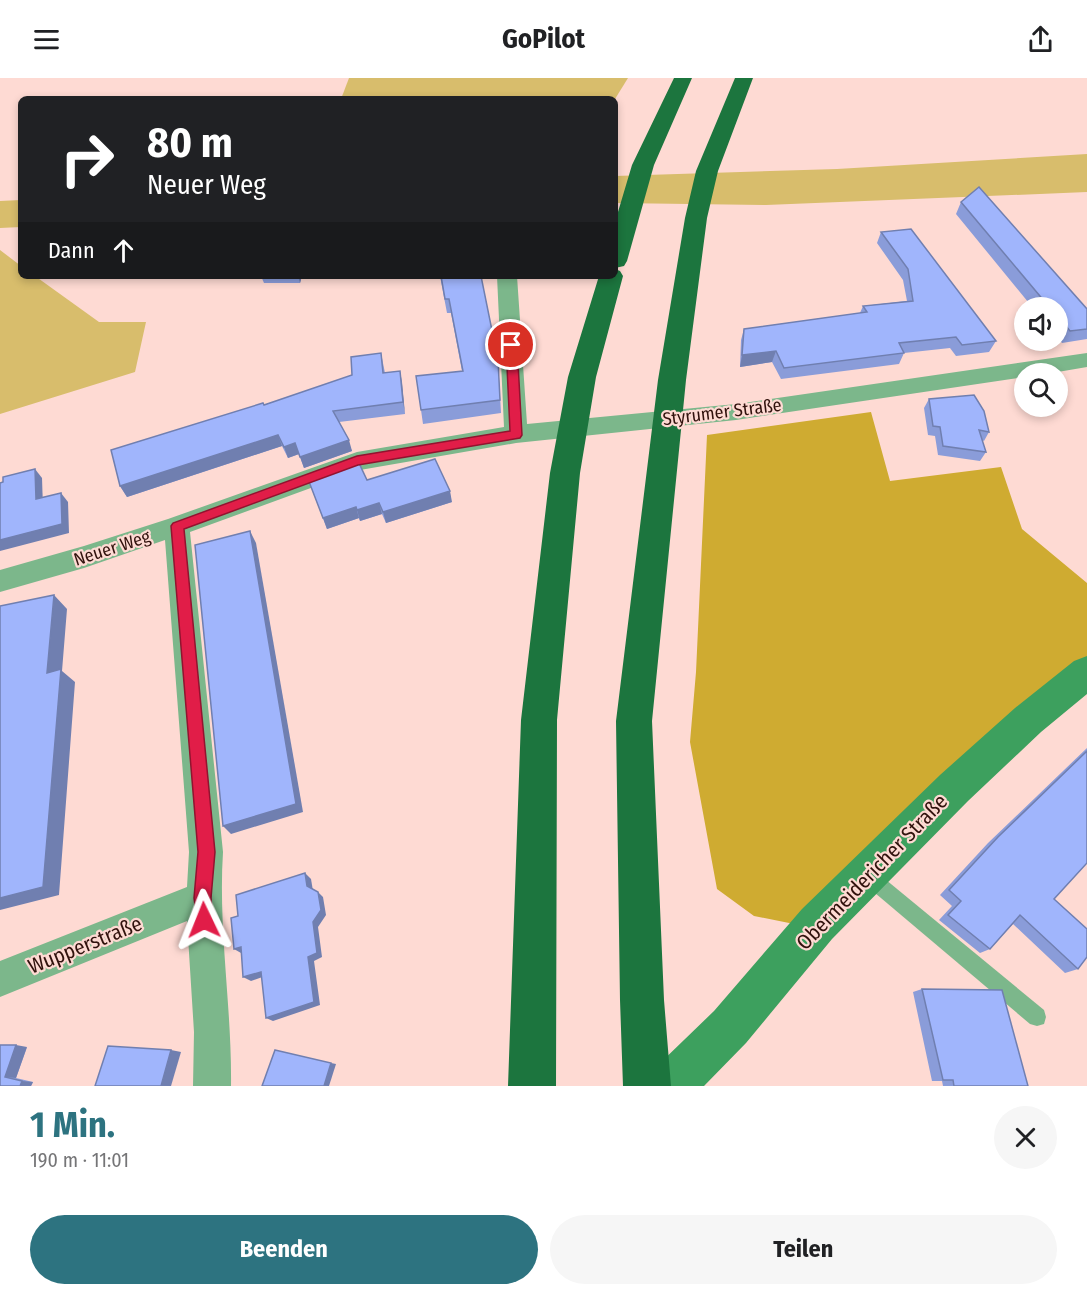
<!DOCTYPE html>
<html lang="de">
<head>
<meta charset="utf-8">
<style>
	:root { --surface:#fff; --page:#f6f6f6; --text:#202124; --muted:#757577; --accent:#2d7380 }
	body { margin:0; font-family:"Fira Sans Condensed",sans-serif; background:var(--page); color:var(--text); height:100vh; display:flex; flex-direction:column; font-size:22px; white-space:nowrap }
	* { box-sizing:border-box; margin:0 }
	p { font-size:20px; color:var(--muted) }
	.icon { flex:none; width:33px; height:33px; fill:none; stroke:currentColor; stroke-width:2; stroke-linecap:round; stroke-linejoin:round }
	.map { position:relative; height:1008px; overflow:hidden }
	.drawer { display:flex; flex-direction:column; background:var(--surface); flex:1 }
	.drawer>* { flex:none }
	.banner { position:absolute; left:18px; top:18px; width:600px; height:183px; border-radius:9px; box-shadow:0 3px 9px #0003; background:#202124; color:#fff; overflow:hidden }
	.tools { position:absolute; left:1014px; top:219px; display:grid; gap:12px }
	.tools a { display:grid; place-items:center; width:54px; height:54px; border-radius:50%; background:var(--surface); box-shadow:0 3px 9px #0003; font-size:30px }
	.pin { position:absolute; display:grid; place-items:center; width:51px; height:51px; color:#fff; margin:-26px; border:3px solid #fff; border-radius:50%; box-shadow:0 2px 6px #0007 }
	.me { position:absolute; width:66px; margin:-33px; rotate:358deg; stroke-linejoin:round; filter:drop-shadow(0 0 4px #0008) }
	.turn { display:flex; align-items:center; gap:21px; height:126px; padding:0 30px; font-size:27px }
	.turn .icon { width:78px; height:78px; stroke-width:2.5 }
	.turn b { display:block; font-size:42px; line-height:51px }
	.then { display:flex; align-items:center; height:57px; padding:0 30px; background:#0003; gap:12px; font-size:22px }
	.round { display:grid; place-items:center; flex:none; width:63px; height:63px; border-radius:32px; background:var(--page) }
	.summary { display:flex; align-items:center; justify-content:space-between; height:102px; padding:0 30px }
	h1 { font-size:36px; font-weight:700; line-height:45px; color:var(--accent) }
	.primary-button { display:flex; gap:12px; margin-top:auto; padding:12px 30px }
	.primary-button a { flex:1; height:69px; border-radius:36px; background:var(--accent); color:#fff; font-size:24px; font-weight:700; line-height:69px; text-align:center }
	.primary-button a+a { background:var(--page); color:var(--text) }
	header { display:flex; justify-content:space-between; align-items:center; height:78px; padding:0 30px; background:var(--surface); font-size:27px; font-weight:700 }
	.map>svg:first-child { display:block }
	.green { fill:#d8bd6c }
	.forest { fill:#cfab31 }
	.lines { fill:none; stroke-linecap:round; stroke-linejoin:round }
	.service { fill:#7cb78b; fill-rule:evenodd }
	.minor { fill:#7cb78b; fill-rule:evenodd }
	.secondary { fill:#3da05e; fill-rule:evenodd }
	.motorway { fill:#1c753e; fill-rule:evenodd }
	.wall { fill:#8a9cd9 }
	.shaded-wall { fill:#707fb0 }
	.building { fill:#a0b5fc; stroke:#707fb0; stroke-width:1.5 }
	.route { fill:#e11d48; stroke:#92132f; stroke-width:1.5 }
	.labels { text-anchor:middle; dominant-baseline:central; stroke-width:4.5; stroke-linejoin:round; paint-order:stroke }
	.street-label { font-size:18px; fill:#31120d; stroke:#fedad3 }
	.near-street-label { font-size:21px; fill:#31120d; stroke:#fedad3 }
</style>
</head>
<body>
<header><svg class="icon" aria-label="menu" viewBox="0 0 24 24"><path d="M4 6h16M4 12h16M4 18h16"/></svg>GoPilot<svg class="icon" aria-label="share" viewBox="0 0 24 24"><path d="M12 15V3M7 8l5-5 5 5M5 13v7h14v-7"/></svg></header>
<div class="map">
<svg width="1087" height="1008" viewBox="0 0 1087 1008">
	<rect width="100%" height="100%" fill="#fedad3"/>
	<g class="green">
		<polygon points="349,0 628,0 615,21 341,21"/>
		<polygon points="1087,76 1087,114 766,127 615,125 615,98 837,91"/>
		<polygon points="21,122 21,149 0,150 0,123"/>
		<polygon points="0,172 21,188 21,198 35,198 99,244 146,244 135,294 0,336"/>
	</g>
	<polygon class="forest" points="871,334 890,403 1001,389 1022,451 1087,505 1087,592 799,847 754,838 717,811 690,664 696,594 707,357"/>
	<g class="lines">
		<polygon class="service" points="868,790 874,792 1044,932 1046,939 1044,946 1037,948 1030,946 862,804 860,798 862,792"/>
		<path class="minor" d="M 497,198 L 517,198 L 527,346 L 736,326 L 1087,275 L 1087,289 L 1046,296 L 1024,296 L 1024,299 L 736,342 L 516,365 L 360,392 L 190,454 L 223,774 C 218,852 232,929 231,1008 L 193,1008 L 194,954 L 187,843 L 0,919 L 0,883 L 187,809 L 189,774 L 165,462 L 84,490 L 0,514 L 0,492 L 84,468 L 168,441 L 357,374 L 504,349 Z"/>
		<polygon class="secondary" points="1087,578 1087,616 1041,654 968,723 832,861 746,965 704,1008 647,1008 654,991 714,933 802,831 940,697 1015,630 1074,583"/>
		<g class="motorway">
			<polygon points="674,0 692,0 654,87 627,183 624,188 615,190 615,144 632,87"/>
			<polygon points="735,0 753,0 718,93 707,140 686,302 652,643 664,922 671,1008 623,1008 620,922 616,643 658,302 685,140 696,93"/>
			<polygon points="615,191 620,193 623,198 596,299 580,395 557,642 556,1008 508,1008 521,642 550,395 568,299 599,198 615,198"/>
		</g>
	</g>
	<g class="wall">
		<polygon points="961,124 1087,231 1087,261 1062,265 1058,259 1058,230 1033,230 956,136"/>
		<polygon points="881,154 996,263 989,274 956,278 950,270 904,275 899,286 781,301 772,284 740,289 741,262 744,251 860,235 863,228 907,223 903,202 877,165"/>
		<polygon points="261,198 302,198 300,205 264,205"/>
		<polygon points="440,198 481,198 498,282 501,335 423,346 421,332 462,293 451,235 447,235"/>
		<polygon points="381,275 385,295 400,293 405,336 339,344 352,373 304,390 299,376 288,380 282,368 127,419 120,408 264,327 352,297"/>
		<polygon points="929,321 989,354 984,363 982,362 986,374 980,383 938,377 935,358 928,357 924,330"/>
		<polygon points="308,401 367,402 452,424 386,445 382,436 360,443 359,440 327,451"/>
		<polygon points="1087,670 1087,785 1054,821 1078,891 1065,895 1013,846 990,871 980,875 939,842 952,828 940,817 988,765"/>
		<polygon points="922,911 1028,1008 943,1008 942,1003 932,1003 913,914"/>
		<polygon points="27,969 16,1000 33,1004 31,1008 0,1008"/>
	</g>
	<g class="shaded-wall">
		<polygon points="298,198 302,198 300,205"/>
		<polygon points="776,273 772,284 740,289 742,277"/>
		<polygon points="400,293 402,304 405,336 403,324"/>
		<polygon points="278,357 282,368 127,419 120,408"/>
		<polygon points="349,362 352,373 304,390 300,379"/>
		<polygon points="295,365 299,376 288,380 284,369"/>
		<polygon points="35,391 42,400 43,430 36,421"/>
		<polygon points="450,413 452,424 386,445 383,434"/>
		<polygon points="61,415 68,424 69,455 0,473 0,462"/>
		<polygon points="379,425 382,436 360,443 357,432"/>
		<polygon points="356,429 359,440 327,451 323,440"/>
		<polygon points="250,453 256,465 303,734 231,756 223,748"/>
		<polygon points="54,517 67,531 62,593 75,604 59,817 0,832 0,820 47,595"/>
		<polygon points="305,795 311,801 313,813 307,808"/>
		<polygon points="318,814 323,819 326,837 318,849 322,879 314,883 320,927 273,943 266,940 308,879 313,844"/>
		<polygon points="241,869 241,875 234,871"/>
		<polygon points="261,894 268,897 251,903 243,899"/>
		<polygon points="16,967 27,969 16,1000 5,999"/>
		<polygon points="171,972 181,974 171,1008 161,1008"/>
		<polygon points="331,985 336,986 329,1008 324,1008"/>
		<polygon points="22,1003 33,1004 31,1008 20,1008"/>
	</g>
	<g class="building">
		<polygon points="979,109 1087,231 1087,251 1070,253 1058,238 1058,230 1050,230 961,124"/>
		<polygon points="911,151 996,263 962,267 956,259 899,265 904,275 784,290 776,273 742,277 744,251 867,234 863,228 913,223 908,191 881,154"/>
		<polygon points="441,198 481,198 498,282 500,322 421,332 416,298 463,293 449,221 445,221"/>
		<polygon points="381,275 383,295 400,293 403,324 333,333 349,362 300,379 295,365 284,369 278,357 120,408 111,372 263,325 264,327 352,297 351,279"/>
		<polygon points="974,317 984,333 989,354 979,352 986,374 943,368 940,349 933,348 929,321"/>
		<polygon points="435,381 450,413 383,434 379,425 357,432 356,429 323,440 308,401 358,383 367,402"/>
		<polygon points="35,391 36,421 61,415 62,446 0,462 0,405 3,404 3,399"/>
		<polygon points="250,453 296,726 223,748 195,467"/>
		<polygon points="54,517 47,595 61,591 43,809 0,820 0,528"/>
		<polygon points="1087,673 1087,785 1054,821 1087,851 1087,879 1078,891 1020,837 990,871 948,837 961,823 949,812 998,759"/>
		<polygon points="305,795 307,808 318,814 321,832 313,844 317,875 308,879 314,924 266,940 261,894 243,899 241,869 234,871 231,840 238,838 236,817"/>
		<polygon points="922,911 1002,912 1028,1008 954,1008 953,1002 943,1002"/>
		<polygon points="0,967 16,967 5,999 22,1003 20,1008 0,1008"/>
		<polygon points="108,968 171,972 161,1008 95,1008"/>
		<polygon points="275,972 331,985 324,1008 262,1008"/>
	</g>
	<polygon class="route" points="511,264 517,267 522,357 520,360 358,387 184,451 215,774 211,820 213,842 211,848 204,851 198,848 194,820 198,774 171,448 173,445 357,378 510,353 506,267"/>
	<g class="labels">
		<g class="street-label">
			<text transform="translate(722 334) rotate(-7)">Styrumer Straße</text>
			<text transform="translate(112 470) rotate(-18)">Neuer Weg</text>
		</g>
		<g class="near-street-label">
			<text transform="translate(872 794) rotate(-46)">Obermeidericher Straße</text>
			<text transform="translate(85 867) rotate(-22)">Wupperstraße</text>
		</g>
	</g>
</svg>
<div class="tools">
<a><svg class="icon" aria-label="sound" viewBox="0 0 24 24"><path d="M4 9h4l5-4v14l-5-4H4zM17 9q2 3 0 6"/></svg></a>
<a><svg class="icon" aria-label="search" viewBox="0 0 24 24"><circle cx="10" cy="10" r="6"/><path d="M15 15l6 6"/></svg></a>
</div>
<div class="pin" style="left:511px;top:267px;background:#d93025"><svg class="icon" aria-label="arrive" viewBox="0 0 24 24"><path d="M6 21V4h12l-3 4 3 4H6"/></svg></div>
<svg class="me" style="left:204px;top:842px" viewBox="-20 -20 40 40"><path d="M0-17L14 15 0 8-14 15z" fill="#e11d48" stroke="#fff" stroke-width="4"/></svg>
<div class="banner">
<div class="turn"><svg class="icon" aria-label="right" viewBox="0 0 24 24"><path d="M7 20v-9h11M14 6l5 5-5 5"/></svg><div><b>80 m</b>Neuer Weg</div></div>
<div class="then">Dann<svg class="icon" aria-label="ahead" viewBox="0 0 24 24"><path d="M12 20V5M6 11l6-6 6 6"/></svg></div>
</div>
</div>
<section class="drawer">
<div class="summary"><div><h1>1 Min.</h1><p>190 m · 11:01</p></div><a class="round"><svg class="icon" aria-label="close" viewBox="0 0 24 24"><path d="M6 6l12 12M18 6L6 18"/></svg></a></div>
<div class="primary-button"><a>Beenden</a><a>Teilen</a></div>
</section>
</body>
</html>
